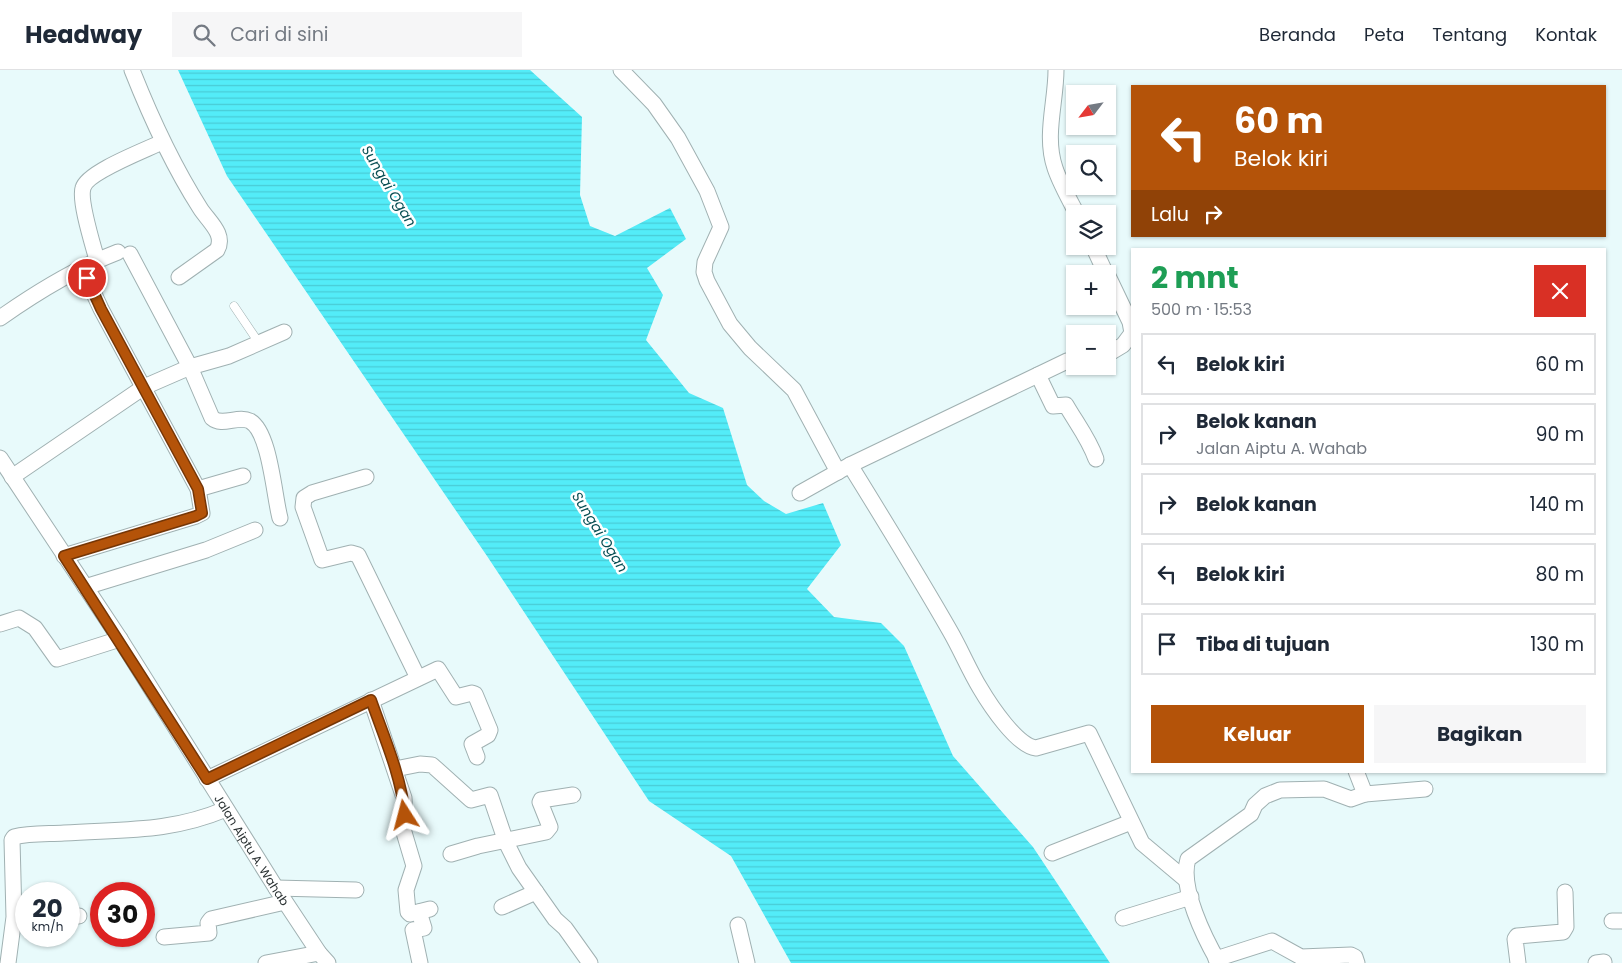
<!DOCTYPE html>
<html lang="id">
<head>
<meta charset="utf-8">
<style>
	:root { --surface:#fff; --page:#f6f6f7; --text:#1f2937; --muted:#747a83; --line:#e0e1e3; --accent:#b45309 }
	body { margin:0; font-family:Poppins,sans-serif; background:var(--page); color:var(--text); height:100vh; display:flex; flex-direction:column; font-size:19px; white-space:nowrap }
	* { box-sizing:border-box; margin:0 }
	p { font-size:16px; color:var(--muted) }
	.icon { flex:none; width:28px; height:28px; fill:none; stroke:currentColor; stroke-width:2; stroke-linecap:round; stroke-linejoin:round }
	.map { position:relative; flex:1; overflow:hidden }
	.drawer { position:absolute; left:1131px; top:178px; width:475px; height:525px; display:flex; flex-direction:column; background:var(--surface); border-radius:0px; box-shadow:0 1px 4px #0004 }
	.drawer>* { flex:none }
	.hud { position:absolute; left:1131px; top:15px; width:475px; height:152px; border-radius:0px; box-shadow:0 1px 4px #0004; background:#b45309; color:#fff; overflow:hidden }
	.needle { width:32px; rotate:239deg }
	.tools { position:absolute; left:1066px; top:15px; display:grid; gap:10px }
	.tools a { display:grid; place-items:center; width:50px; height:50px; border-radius:0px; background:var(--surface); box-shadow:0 1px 4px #0004; font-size:25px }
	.speed { position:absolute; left:15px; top:812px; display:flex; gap:10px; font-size:25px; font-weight:700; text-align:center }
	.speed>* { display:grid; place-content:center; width:65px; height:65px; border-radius:50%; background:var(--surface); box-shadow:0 1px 4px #0004; line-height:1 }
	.speed small { font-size:12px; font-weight:400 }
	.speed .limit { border:8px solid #d22; background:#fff; color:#111 }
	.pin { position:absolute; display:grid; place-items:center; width:42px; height:42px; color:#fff; margin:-21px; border:2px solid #fff; border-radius:50%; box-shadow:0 1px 5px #0007 }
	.me { position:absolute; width:55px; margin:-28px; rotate:351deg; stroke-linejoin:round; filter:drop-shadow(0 0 4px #0008) }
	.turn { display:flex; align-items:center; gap:18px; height:105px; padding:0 20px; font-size:22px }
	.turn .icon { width:65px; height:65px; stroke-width:2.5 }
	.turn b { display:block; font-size:35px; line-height:42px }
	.then { display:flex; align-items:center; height:48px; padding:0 20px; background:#0003; gap:10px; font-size:19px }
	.round { display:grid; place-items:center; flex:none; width:52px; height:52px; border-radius:0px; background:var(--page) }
	.head { display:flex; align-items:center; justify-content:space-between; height:85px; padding:0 20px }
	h1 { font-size:30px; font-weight:700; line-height:38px; color:#1e9e55 }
	.primary-button { display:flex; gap:10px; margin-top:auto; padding:10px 20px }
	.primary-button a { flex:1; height:58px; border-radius:0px; background:var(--accent); color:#fff; font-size:20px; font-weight:700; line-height:58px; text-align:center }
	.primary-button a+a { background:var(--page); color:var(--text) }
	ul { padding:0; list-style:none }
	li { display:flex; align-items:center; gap:15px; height:62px; margin:0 10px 8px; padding:0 10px; border:2px solid var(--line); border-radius:0px }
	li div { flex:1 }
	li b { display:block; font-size:19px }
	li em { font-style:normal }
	header { display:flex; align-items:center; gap:30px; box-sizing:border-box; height:70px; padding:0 25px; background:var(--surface); border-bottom:1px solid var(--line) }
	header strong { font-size:24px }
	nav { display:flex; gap:28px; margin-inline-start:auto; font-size:18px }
	.search { width:350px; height:45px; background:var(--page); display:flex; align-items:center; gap:12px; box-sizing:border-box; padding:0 18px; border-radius:0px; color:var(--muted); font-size:19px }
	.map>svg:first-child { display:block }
	.water { fill:url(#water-rules) }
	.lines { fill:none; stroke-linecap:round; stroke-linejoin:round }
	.service-casing { stroke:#a0b1b2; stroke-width:9 }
	.minor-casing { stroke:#a0b1b2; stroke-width:17 }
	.service { stroke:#fff; stroke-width:8 }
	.minor { stroke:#fff; stroke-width:15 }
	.route-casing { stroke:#753606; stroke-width:12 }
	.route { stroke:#b45309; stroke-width:9 }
	.labels { text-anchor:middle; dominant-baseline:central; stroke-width:5; stroke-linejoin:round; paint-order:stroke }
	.street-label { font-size:12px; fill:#2d3435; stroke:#fff }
	.water-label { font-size:14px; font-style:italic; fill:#084e53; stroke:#fff }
</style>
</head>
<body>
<header>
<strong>Headway</strong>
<div class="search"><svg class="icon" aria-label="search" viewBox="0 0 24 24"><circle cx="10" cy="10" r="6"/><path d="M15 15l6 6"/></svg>Cari di sini</div>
<nav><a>Beranda</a><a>Peta</a><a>Tentang</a><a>Kontak</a></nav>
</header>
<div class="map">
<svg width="1622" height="893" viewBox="0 0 1622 893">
	<defs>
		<pattern id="water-rules" width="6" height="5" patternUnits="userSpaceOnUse" patternTransform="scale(1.25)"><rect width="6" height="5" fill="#53ecf8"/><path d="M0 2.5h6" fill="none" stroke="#49cbd5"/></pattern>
	</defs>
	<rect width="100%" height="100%" fill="#e8fafb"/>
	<polygon class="water" points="178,0 530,0 582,47 580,125 590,156 615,166 670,138 686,169 647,198 663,225 646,270 689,323 723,338 747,415 764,431 786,444 823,433 841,475 807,519 834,547 881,553 904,576 953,686 1033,777 1110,893 791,893 731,786 649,731 487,486 227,106"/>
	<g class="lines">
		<g class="service-casing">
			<polyline id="service" points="234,236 259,273"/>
		</g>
		<g class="minor-casing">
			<g id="minor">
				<path d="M 132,0 C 151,48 172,94 200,138 C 208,151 226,164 217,180 L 179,207"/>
				<polyline points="621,0 654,34 678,68 707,121 721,157 705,192 704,202 707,211 730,254 750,278 794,320 838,402"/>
				<path d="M 1056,0 C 1056,32 1044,66 1055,98 C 1060,113 1069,129 1077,144"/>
				<polyline points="1093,176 1106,204"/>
				<path d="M 130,184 L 190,297 L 212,348 C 222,357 238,345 250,351 C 270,362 274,426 280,448"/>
				<path d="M 97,190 C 93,175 79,131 83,118 C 87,102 146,80 162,72"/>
				<polyline points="1108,206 1130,252 1132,263 1123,275 1108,284"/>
				<path d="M 0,248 C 37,222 76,198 118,182"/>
				<path d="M 1038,305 L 1053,336 L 1066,335 C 1077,354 1089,369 1096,389"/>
				<path id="s1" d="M 0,388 L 120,569 L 276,818 L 319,883 L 328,893"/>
				<path d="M 850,395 C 884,450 918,505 950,561 C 961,580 969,600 980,618 C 990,635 1017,676 1036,678 L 1089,663 L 1142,773 L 1185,809"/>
				<polyline points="12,407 144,317 190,297 229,286 284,262"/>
				<polyline points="366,407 312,423 304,428 303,437 322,490 351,483 358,485 418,608"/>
				<polyline points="198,419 243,406"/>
				<polyline points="800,423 850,395 1067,291 1075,290"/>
				<polyline points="64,486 196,446 202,443 198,419 101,239 82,198"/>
				<polyline points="85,517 206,480 255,460"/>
				<polyline points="0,554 19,548 35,558 57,589 120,569"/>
				<polyline points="371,630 404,728 405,745 403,759 414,796 406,820 408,842 410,844 430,839"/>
				<polyline points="395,699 420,694 432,695 471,730 490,725 506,772 519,798 555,849 565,858 590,893"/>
				<polyline points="1356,701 1365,724"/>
				<polyline points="207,709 438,599 456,627 472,623 475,624 490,660 488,665 472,674 477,687"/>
				<polyline points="1052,783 1131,752"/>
				<polyline points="451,784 478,776 546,762 550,757 540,732 541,730 573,725"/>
				<polyline points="276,818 356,820"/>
				<polyline points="502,837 536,822"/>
				<polyline points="419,842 424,858 413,860 420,893"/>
				<polyline points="69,846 79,846"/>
				<polyline points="1123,848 1191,827"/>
				<polyline points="1612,851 1622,851"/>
				<polyline points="738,855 747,893"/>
				<polyline points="164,867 209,863 208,853 211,849 285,832"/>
				<polyline points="1216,889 1272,871 1301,887 1351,885 1355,887 1357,893"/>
				<path d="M 8,893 L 14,847 L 12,770 L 14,767 C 29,763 47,764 64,763 C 123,759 169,763 226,739"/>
				<polyline points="266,893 319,883"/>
				<path d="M 1219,893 C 1205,869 1179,817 1188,789 L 1251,744 L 1255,735 L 1265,726 L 1280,720 L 1324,719 L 1351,729 L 1365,724 L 1425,719"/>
				<polyline points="1518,893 1515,869 1517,866 1563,862 1566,857 1565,822"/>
				<polyline points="1596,893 1604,892"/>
			</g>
		</g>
		<use href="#service" class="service"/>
		<use href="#minor" class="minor"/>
	</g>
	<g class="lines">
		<g class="route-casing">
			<path id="route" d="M 87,208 L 101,239 L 198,419 L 202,443 L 196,446 L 64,486 L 207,709 L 371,630 C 384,667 401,705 405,745"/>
		</g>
		<use href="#route" class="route"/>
	</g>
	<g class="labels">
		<g class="street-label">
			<text stroke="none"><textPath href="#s1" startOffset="466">Jalan Aiptu A. Wahab</textPath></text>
		</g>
		<g class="water-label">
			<text transform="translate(389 116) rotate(59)">Sungai Ogan</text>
			<text transform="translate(600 462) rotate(58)">Sungai Ogan</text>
		</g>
	</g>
</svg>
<div class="tools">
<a><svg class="needle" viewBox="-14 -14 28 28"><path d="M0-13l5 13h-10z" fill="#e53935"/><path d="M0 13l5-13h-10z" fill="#747a83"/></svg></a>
<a><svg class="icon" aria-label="search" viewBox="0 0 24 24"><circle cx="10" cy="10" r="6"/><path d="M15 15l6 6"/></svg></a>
<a><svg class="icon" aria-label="layers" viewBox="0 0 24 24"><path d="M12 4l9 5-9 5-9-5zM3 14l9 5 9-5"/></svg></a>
<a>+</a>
<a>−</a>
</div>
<div class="speed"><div>20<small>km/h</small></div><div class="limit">30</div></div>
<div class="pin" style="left:87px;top:208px;background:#d93025"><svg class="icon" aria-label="arrive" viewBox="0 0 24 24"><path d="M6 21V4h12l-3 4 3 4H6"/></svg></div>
<svg class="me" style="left:405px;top:745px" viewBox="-20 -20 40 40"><path d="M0-17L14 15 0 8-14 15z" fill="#b45309" stroke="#fff" stroke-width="4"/></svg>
<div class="hud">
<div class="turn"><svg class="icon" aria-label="left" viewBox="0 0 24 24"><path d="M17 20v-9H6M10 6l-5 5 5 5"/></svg><div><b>60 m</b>Belok kiri</div></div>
<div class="then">Lalu<svg class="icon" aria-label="right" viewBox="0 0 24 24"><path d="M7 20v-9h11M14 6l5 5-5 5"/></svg></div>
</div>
<section class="drawer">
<div class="head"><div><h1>2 mnt</h1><p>500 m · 15:53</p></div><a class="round" style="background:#d93025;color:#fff"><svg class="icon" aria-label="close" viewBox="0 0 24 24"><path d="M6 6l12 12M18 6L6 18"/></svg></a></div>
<ul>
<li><svg class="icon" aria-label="left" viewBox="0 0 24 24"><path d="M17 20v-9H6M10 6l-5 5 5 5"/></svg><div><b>Belok kiri</b></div><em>60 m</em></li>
<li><svg class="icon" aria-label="right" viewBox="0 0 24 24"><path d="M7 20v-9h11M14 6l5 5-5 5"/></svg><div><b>Belok kanan</b><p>Jalan Aiptu A. Wahab</p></div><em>90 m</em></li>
<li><svg class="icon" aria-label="right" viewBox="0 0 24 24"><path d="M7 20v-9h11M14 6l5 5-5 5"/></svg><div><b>Belok kanan</b></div><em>140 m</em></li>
<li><svg class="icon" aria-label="left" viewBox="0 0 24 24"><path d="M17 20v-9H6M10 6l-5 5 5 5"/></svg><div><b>Belok kiri</b></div><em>80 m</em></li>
<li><svg class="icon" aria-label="arrive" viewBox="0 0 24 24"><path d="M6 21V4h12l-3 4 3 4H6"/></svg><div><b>Tiba di tujuan</b></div><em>130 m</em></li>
</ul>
<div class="primary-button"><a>Keluar</a><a>Bagikan</a></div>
</section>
</div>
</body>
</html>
